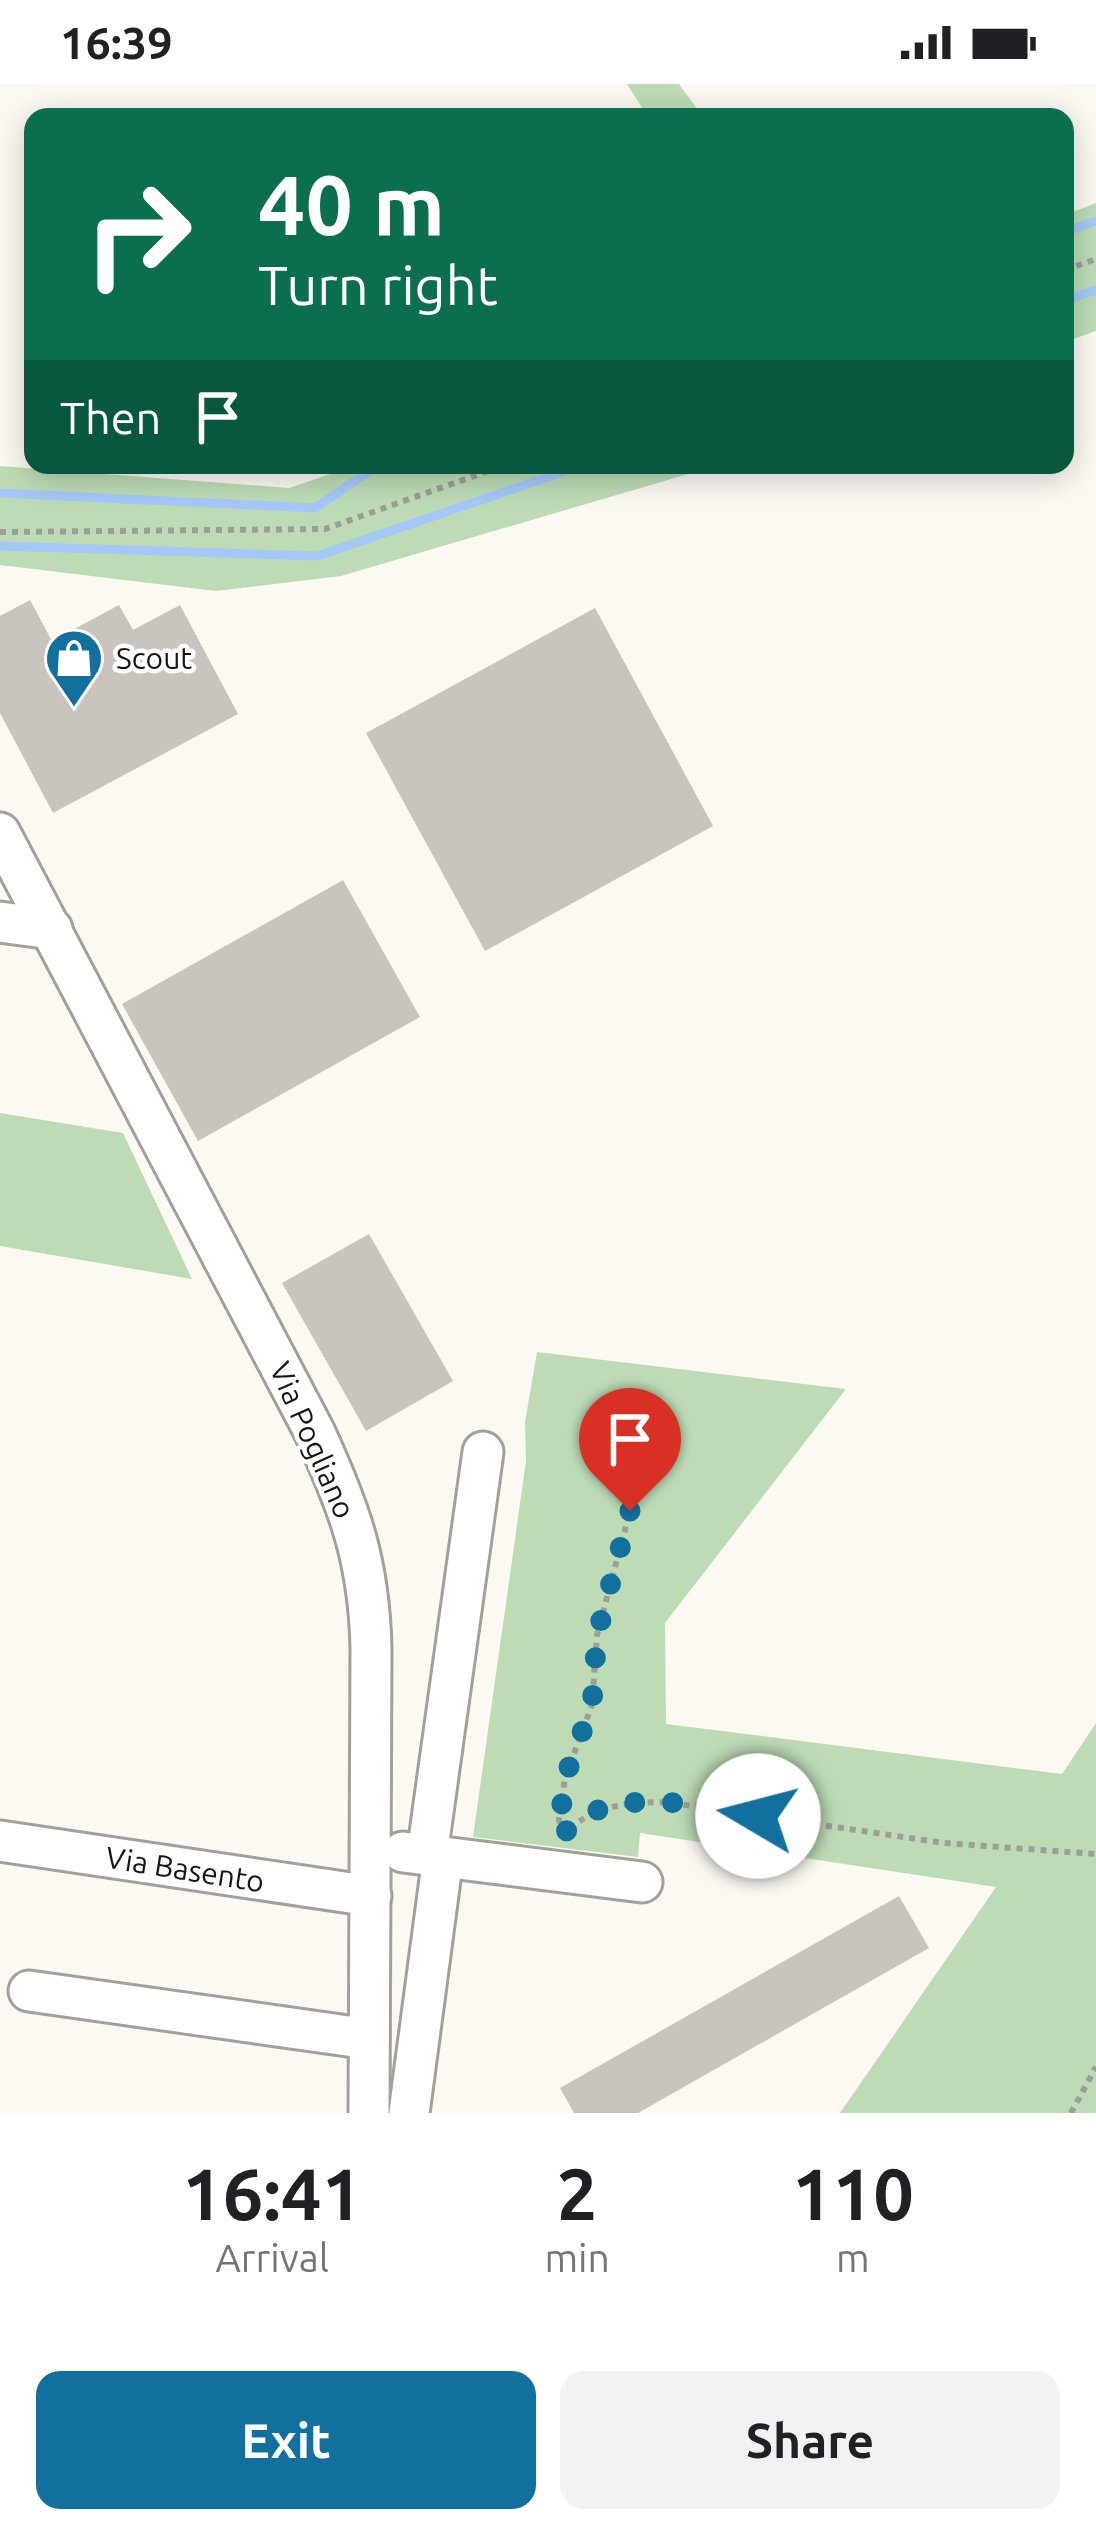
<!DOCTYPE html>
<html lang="en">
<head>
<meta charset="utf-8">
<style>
	:root { --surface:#fff; --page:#f2f2f2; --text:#202124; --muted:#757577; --accent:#12709e }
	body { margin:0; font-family:Ubuntu,sans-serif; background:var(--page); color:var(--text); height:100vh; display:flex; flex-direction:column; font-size:45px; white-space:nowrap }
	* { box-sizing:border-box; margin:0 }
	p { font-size:39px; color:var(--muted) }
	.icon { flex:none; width:66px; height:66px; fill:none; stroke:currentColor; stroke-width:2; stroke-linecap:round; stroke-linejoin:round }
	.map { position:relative; height:2029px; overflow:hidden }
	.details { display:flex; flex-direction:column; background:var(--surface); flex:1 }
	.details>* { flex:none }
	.guide { position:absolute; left:24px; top:24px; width:1050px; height:366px; border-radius:24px; box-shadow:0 6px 30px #0003; background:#0b6e4f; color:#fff; overflow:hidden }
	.pin { position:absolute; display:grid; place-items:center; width:102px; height:102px; color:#fff; margin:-123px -51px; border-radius:50% 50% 50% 0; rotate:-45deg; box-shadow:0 0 12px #0007 }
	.pin .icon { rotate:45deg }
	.me { position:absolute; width:132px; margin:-66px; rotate:278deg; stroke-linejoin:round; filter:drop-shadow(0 0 9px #0008) }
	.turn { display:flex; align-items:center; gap:42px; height:252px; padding:0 36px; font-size:54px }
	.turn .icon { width:156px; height:156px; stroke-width:2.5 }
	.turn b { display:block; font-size:84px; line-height:102px }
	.then { display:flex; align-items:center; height:114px; padding:0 36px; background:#0003; gap:24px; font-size:45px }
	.eta { display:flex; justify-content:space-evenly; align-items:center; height:204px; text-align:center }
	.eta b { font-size:72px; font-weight:700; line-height:84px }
	.button { display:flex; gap:24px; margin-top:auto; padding:24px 36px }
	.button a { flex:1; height:138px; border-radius:24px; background:var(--accent); color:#fff; font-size:48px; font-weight:700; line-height:138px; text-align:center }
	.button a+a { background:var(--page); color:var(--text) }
	.status { display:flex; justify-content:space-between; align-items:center; height:84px; padding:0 60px; background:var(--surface); direction:ltr }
	.status svg { height:33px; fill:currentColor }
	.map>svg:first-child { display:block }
	.green { fill:#bddcb6 }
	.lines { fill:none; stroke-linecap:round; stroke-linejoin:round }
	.stream { stroke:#a6c8f8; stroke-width:9 }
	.building { fill:#cac4bf }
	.minor-casing { stroke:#a2a09a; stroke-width:45 }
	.path { stroke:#9e9d98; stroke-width:6; stroke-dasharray:6 6; stroke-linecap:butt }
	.minor { stroke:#fff; stroke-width:39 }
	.route { stroke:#12709e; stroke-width:21; stroke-dasharray:0 37.8 }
	.labels { text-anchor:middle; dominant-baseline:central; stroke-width:9; stroke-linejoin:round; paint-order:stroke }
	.poi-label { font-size:30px; fill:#151512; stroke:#fff; text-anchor:start }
	.street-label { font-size:30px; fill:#151512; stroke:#fff }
</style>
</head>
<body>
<div class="status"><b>16:39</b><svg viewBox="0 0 49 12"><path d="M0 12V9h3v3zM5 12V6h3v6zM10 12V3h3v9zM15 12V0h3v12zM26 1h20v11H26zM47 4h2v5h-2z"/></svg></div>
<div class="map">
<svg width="1096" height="2029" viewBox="0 0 1096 2029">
	<rect width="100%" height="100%" fill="#fbf9f2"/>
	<g class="green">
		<polygon points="627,0 679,0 703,33 648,33"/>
		<polygon points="1096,119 1096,247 1065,258 1065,131"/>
		<polygon points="357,381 719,381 341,492 216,507 0,481 0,382 289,404"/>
		<polygon points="0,1029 123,1049 192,1195 0,1162"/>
		<polygon points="537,1268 846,1305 665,1539 666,1640 1062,1690 1096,1639 1096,2029 840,2029 996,1803 640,1749 638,1773 473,1753 526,1377 525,1338"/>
	</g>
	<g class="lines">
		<g class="stream">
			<polyline points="1065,148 1096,137"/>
			<polyline points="1065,216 1096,206"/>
			<polyline points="0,409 315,424 378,381"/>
			<polyline points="0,462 317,472 583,381"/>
		</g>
	</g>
	<g class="building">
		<polygon points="30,516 52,557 119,521 133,546 180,521 238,630 53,729 0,629 0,532"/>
		<polygon points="595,524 713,742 485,867 366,649"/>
		<polygon points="343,796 420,933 198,1057 122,920"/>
		<polygon points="369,1150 453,1297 366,1347 282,1199"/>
		<polygon points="899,1812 929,1864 638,2029 574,2029 560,2004"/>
	</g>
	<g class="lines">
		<g class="minor-casing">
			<g id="minor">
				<path d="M 0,749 L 314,1347 C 350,1425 369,1477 371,1564 L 369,2029"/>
				<polyline points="0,838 52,845"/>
				<polyline points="0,1757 371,1812"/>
				<polyline points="403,1768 642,1798"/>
				<polyline points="427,1771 483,1368"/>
				<polyline points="29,1907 369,1955"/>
				<polyline points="409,2029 443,1773"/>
			</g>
		</g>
		<g class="path">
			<polyline points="1065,186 1096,175"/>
			<polyline points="0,448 325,445 505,381"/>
			<polyline points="562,1751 559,1735 565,1694 592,1621 597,1551 630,1427"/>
			<path d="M 561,1753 C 592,1721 623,1719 665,1718 L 944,1759 L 1096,1770"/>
			<polyline points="1071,2029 1096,1983"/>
		</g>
		<use href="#minor" class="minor"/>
	</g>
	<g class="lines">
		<path class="route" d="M 630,1427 L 597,1551 L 592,1621 L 565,1694 L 560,1735 L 562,1751 C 569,1745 576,1736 584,1732 C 638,1705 702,1723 758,1732"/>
	</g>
	<defs>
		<g id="shop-pin" transform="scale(3)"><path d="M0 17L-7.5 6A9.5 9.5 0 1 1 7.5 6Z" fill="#12709e" stroke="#fff"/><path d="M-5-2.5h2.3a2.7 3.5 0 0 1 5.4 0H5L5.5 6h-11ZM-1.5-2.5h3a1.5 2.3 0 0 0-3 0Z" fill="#fff"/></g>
	</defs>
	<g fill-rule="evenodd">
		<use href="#shop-pin" x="74" y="574"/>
	</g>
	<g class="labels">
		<g class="poi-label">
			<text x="116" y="574">Scout</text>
		</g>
		<g class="street-label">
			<text transform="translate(313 1356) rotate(66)">Via Pogliano</text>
			<text transform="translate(185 1785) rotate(9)">Via Basento</text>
		</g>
	</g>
</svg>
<div class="pin" style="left:630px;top:1427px;background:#d93025"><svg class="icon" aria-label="arrive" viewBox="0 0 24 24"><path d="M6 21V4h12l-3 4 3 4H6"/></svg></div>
<svg class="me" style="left:758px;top:1732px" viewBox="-20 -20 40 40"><circle r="19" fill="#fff"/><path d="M0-13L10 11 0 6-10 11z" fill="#12709e"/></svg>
<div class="guide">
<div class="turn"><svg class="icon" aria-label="right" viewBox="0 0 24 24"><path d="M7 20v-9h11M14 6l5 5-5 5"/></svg><div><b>40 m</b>Turn right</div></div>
<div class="then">Then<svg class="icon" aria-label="arrive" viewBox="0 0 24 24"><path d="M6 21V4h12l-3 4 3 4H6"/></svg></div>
</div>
</div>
<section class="details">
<div class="eta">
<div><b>16:41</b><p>Arrival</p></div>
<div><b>2</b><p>min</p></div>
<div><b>110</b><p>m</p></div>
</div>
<div class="button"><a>Exit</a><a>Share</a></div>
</section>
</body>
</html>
